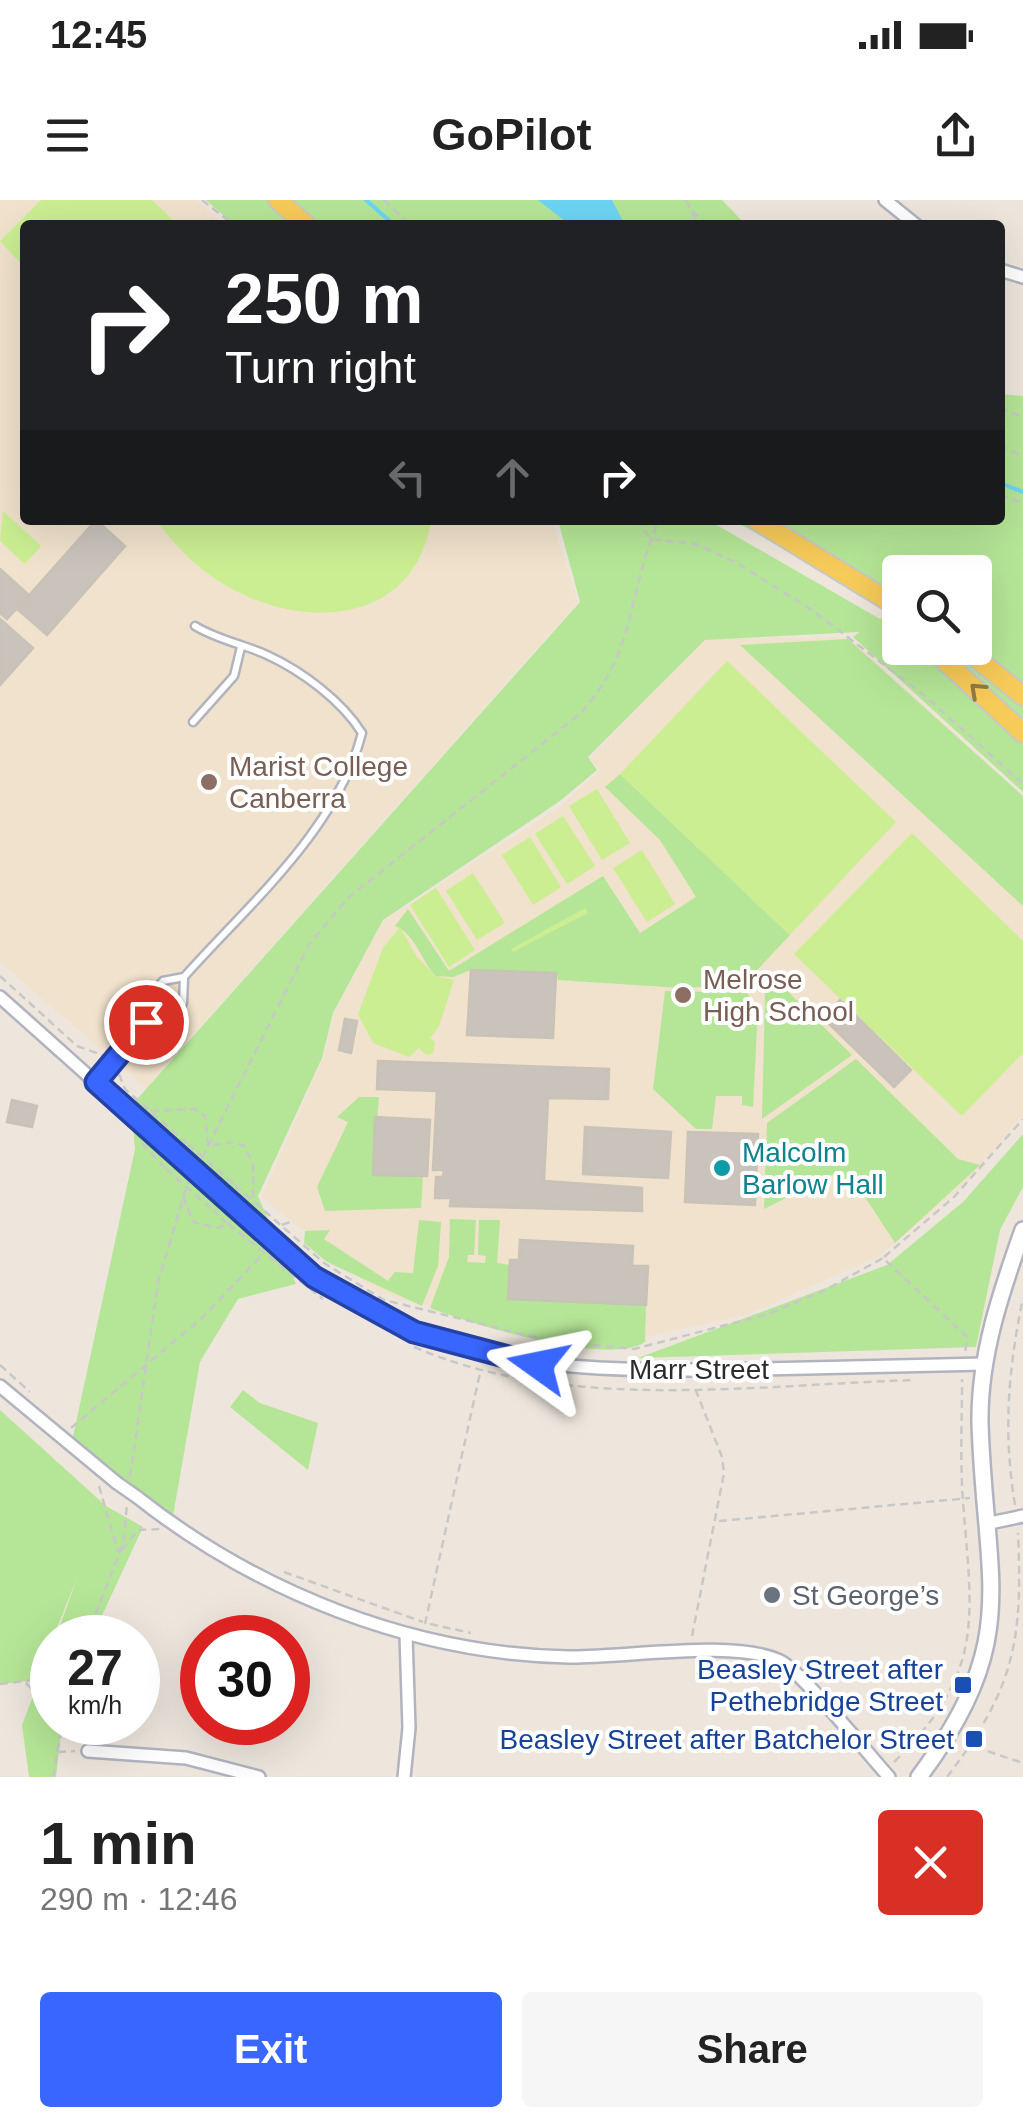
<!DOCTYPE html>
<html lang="en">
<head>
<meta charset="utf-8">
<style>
	:root { --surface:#fff; --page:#f6f6f6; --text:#222; --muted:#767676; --accent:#3866ff }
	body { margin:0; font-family:Helvetica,sans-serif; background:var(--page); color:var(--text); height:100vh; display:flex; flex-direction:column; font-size:38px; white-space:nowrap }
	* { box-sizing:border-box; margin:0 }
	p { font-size:32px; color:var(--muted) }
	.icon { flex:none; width:55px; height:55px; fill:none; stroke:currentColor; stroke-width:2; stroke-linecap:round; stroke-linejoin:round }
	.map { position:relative; height:1577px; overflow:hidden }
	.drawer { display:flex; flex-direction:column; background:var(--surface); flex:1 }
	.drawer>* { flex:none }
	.banner { position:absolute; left:20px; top:20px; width:985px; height:305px; border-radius:10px; box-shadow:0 10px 40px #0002; background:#202124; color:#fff; overflow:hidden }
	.buttons { position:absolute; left:882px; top:355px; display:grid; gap:20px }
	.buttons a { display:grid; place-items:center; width:110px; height:110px; border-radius:10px; background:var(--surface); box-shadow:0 10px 40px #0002; font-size:50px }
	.speed { position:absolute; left:30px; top:1415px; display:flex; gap:20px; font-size:50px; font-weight:700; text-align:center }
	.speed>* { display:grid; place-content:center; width:130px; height:130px; border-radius:50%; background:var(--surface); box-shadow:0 10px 40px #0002; line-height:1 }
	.speed small { font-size:25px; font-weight:400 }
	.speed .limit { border:15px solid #d22; background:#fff; color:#111 }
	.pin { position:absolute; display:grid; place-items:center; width:85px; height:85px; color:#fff; margin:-42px; border:5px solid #fff; border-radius:50%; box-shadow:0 2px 10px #0007 }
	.me { position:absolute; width:110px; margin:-55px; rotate:282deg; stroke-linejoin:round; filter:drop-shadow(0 0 8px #0008) }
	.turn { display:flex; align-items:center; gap:35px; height:210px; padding:0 40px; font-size:45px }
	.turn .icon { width:130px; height:130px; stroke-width:2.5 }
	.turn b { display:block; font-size:70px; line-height:85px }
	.lanes { display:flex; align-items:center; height:95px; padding:0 40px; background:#0003; justify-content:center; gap:50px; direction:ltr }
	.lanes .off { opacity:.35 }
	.round { display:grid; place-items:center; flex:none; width:105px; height:105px; border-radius:10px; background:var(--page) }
	.headline { display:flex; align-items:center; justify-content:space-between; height:170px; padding:0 40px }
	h1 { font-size:60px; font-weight:600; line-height:75px }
	.action { display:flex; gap:20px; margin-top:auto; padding:20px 40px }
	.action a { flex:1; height:115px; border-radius:10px; background:var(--accent); color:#fff; font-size:40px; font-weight:600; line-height:115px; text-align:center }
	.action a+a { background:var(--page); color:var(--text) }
	.status { display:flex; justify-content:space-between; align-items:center; height:70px; padding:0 50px; background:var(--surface); direction:ltr }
	.status svg { height:28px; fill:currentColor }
	header { display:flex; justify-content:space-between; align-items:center; height:130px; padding:0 40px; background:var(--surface); font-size:45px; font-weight:600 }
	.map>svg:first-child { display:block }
	.education { fill:#f0e2cc }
	.green { fill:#b5e697; fill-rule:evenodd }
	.pitch { fill:#cbee92 }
	.water { fill:#6cd5f4 }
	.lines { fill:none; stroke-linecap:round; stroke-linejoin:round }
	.stream { stroke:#6cd5f4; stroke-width:4 }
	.building { fill:#c9c3bc; stroke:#c9c2b6; stroke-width:2.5 }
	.lane-casing { stroke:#b1b4bf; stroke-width:11 }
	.street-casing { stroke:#b1b4bf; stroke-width:16 }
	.secondary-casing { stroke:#b1b4bf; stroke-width:20 }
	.primary-casing { stroke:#c8c8c8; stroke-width:22 }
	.path { stroke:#c8c8c8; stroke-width:2.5; stroke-dasharray:8 5; stroke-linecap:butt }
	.lane { stroke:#fff; stroke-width:6 }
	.street { stroke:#fff; stroke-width:11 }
	.secondary { stroke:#fff; stroke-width:15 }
	.primary { stroke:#f7cb59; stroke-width:18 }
	.street-bridge-casing { stroke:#b1b4bf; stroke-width:16; stroke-linecap:butt }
	.path-bridge { stroke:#c8c8c8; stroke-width:2.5; stroke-dasharray:8 5; stroke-linecap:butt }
	.street-bridge { stroke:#fff; stroke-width:11 }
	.oneway { stroke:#917b42 }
	.route-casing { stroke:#2442a6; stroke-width:25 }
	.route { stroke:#3866ff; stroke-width:18 }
	.education-dot { fill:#8d6e63; stroke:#fff; stroke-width:4 }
	.culture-dot { fill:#0f9aa8; stroke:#fff; stroke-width:4 }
	.worship-dot { fill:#6b7280; stroke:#fff; stroke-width:4 }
	.transit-dot { fill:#1a4fb4; stroke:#fff; stroke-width:4 }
	.labels { text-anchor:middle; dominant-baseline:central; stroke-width:8; stroke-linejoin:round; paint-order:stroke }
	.education-label { font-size:28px; fill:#785e54; stroke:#fff; text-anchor:start }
	.culture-label { font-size:28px; fill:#0d838f; stroke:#fff; text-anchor:start }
	.street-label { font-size:28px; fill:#2b2b2b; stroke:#fff }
	.worship-label { font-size:28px; fill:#5b616d; stroke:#fff; text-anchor:start }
	.transit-label { font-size:28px; fill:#164399; stroke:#fff; text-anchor:end }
</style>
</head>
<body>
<div class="status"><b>12:45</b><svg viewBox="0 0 49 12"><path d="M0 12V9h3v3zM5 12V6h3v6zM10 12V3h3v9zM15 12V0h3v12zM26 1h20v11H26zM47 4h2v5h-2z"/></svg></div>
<header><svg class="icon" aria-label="menu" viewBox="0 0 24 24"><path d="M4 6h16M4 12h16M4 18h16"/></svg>GoPilot<svg class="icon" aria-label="share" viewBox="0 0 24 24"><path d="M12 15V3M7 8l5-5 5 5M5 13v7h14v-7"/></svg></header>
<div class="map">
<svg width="1023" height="1577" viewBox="0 0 1023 1577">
	<rect width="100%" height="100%" fill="#eee6dd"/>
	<g class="education">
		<polygon points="0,0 196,0 224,25 25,25 25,320 552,320 578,402 146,888 0,762"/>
		<polygon points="849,437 1023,596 1023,915 963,986 881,1055 746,1115 590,1149 378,1093 262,997 323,858 334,814 383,721 561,606 600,570 590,559 705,439"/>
	</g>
	<g class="green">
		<polygon points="206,0 722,0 746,25 234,25"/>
		<path d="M 1000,194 L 1023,196 L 1023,592 L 853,437 L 860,432 L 705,440 L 588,557 L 597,570 L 560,601 L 383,720 L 333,813 L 322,858 L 258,996 L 296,1084 L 238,1099 L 200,1162 L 173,1316 L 72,1241 L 135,949 L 131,906 L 580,402 L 558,320 L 708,320 L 880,419 L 891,412 L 830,373 L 732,320 L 1000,320 ZM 900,372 L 975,372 L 975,448 L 900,448 Z"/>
		<polygon points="848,439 1023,596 1023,706 740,445"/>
		<path d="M 620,574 L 790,735 L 743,785 L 681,788 L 558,780 L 556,773 L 471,770 L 453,777 L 436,776 C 422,762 414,732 395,726 L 408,709 L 449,771 L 603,676 L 640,733 L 696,697 L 660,640 L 605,587 Z"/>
		<polygon points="767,771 852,855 762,919 765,794 757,782"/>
		<polygon points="665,791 747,793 758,809 753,907 742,905 742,896 716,896 712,929 696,929 653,889"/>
		<polygon points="856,859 958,959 980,965 895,1043 863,994 852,999 836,973 764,1009 767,923"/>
		<polygon points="359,897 379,897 373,974 423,976 421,1008 325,1011 317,987 348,922 337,917"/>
		<polygon points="1023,934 1023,987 1000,1030 976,1147 638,1158 887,1065 963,1002"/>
		<path d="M 450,1019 L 476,1020 L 474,1055 L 468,1055 L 467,1062 L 485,1063 L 486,1056 L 478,1055 L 479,1020 L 500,1020 L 497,1063 L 510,1065 L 509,1099 L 646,1105 L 645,1142 C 608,1167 472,1124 430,1108 L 449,1057 Z"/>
		<polygon points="419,1020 441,1022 438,1066 422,1106 327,1062 304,1043 305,1031 330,1030 324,1039 388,1081 395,1072 413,1073"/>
		<polygon points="243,1190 260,1203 318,1223 308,1270 230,1207"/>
		<polygon points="0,1210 106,1306 143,1327 92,1437 56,1437 77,1378 36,1480 0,1484"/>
		<polygon points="52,1446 52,1522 62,1523 56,1577 29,1577 22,1525"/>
	</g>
	<g class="pitch">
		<polygon points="41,0 152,0 178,25 25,25 25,68 0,41"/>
		<polygon points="3,311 41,346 25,364 0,341"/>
		<path d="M 156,320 L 431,320 C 416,420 313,431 236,391 C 204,375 177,349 156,320 Z"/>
		<polygon points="727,461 896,622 790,735 620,574"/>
		<polygon points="597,589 630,643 602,660 569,606"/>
		<polygon points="563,616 595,666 567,684 535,634"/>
		<polygon points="912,633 1023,741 1023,853 962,916 794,754"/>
		<polygon points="530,637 561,687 533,705 502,655"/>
		<polygon points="642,650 675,704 647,722 613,668"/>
		<polygon points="473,673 505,723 477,740 446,691"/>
		<polygon points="436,688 475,750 449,767 410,705"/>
		<polygon points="585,708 588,713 513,752 511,749"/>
		<polygon points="400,727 417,757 436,776 454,780 439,826 430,838 435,842 433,853 426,855 419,848 409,857 373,843 358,814 383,748"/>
	</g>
	<polygon class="water" points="538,0 612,0 625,25 570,25"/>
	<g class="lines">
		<g class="stream">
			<polyline points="366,0 394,25"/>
			<polyline points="1000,283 1023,292"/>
		</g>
	</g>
	<g class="building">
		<polygon points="96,320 125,346 47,435 17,409"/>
		<polygon points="0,369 29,395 7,419 0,413"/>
		<polygon points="0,419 33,448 0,485"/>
		<polygon points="471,770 556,773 553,838 467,835"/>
		<polygon points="840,800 911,870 894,887 823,818"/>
		<polygon points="345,819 357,821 351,853 339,850"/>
		<polygon points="378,861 609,869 608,899 548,898 544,981 642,988 642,1011 450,1006 451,998 435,998 436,977 443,977 444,970 433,970 437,891 377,889"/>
		<polygon points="12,900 37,906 32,927 7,922"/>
		<polygon points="375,917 430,920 427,976 373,975"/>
		<polygon points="585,927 671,932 668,978 583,974"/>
		<polygon points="688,932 758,934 755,1005 685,1002"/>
		<polygon points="520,1040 633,1046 632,1066 648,1066 646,1105 508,1099 510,1060 519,1060"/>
	</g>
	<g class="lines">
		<g class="lane-casing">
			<g id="lane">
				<polyline points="193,522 234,476 241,447"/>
				<polyline points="147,822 164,825 183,803 184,777"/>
				<path d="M 96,881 L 147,822 L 142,804 L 163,781 L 184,777 C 249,704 337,630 362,533 C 342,501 302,471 267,455 C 243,444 218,440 195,426"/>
			</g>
		</g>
		<g class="street-casing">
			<g id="street">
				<polyline points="885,0 916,25"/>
				<polyline points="1000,70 1023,77"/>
				<polyline points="0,797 178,956"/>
				<path d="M 225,998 C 270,1038 314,1081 368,1111 C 489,1176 630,1171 763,1169 C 837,1167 910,1166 984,1164"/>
				<polyline points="0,1186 117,1283"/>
				<path d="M 137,1297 C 259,1393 413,1454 569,1457 C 624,1458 734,1439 780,1461 C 801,1471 869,1555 889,1577"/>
				<polyline points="990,1323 1023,1316"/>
				<polyline points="88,1551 186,1558 259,1577"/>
				<polyline points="404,1577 409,1528 406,1435"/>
			</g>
		</g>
		<g class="secondary-casing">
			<path id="secondary" d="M 919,1577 C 1023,1437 985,1385 980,1223 C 979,1156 1001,1092 1023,1030"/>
		</g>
		<g class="primary-casing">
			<g id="primary">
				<polyline points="278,0 306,25"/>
				<polyline points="756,320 900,408"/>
				<polyline points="931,448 1023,533"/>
				<polyline points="964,448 1023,496"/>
			</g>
		</g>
		<g class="path">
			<polyline points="202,0 234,25"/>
			<polyline points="384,0 410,25"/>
			<polyline points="686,0 698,25"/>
			<polyline points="692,11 708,25"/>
			<polyline points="1000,208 1023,217"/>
			<polyline points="1000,245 1023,257"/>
			<polyline points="1000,295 1023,303"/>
			<polyline points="636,320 651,339 696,344 737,363 812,410 925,496 1023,584"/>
			<polyline points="0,776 77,846 105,856"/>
			<polyline points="119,874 125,889 188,944"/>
			<polyline points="151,911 195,909 205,916 208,946 234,942 244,946 253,964 253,1001"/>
			<polyline points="142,943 166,969"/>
			<path d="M 202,958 L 310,743 L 349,697 L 581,513 C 638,449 627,392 659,320"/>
			<polyline points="235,985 324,1063 384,1100 551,1141 634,1149 768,1114 825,1090 883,1058 967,1137 965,1154"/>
			<polyline points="183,996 193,1022 218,1028 228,1024 214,1011"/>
			<polyline points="228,1024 323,1099"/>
			<polyline points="282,1025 290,1022"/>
			<polyline points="884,1057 954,997 1023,919"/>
			<path d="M 414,1147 C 566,1213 753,1185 915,1180"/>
			<polyline points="0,1165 30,1192"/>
			<polyline points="71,1228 202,1118 261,1056"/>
			<polyline points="130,1277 158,1082 188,982"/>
			<polyline points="99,1286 118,1352"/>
			<path d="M 1015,1305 C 1003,1233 1008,1170 1023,1098"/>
			<polyline points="719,1321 970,1298"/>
			<polyline points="122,1350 138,1330 160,1329"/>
			<polyline points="284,1372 423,1422"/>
			<polyline points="425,1424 480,1173"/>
			<polyline points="430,1424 471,1433"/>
			<polyline points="692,1436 724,1273 722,1257 695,1188"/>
			<polyline points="86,1438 123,1344 127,1305"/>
			<polyline points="26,1483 52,1511"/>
			<polyline points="0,1484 52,1478"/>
			<polyline points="963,1543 1023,1563"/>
			<polyline points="58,1552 75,1551"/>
			<path d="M 894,1562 C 986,1472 972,1418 963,1302 C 960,1261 962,1220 962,1179"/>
			<polyline points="53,1577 63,1522"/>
			<path d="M 947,1577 C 1014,1489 1023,1442 1018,1333"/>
		</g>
		<use href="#lane" class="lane"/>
		<use href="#street" class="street"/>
		<use href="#secondary" class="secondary"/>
		<use href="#primary" class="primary"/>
		<g class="street-bridge-casing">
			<g id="street-bridge">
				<polyline points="178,956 225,998"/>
				<polyline points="117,1283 137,1297"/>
			</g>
		</g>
		<g class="path-bridge">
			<polyline points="188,944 235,985"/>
			<polyline points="166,969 214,1011"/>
		</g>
		<use href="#street-bridge" class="street-bridge"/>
	</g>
	<defs><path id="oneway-chevron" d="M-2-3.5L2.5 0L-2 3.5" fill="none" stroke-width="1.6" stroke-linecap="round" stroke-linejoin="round" transform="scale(2.5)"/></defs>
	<use class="oneway" href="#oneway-chevron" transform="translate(977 490) rotate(-137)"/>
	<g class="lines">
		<g class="route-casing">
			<polyline id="route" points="146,822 96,882 314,1077 414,1132 538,1165"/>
		</g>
		<use href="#route" class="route"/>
	</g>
	<g class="education-dot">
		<circle cx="209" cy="582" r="10"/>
		<circle cx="683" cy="795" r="10"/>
	</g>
	<circle class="culture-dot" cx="722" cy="968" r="10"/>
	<circle class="worship-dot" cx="772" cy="1395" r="10"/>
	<g class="transit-dot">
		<rect x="953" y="1475" width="20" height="20" rx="5"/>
		<rect x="964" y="1529" width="20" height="20" rx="5"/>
	</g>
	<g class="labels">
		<g class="education-label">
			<text x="229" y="566">Marist College<tspan x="229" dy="32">Canberra</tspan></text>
			<text x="703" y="779">Melrose<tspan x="703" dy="32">High School</tspan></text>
		</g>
		<g class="culture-label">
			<text x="742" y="952">Malcolm<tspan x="742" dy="32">Barlow Hall</tspan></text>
		</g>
		<g class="street-label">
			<text x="699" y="1169">Marr Street</text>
		</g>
		<g class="worship-label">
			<text x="792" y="1395">St George’s</text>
		</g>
		<g class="transit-label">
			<text x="943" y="1469">Beasley Street after<tspan x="943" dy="32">Pethebridge Street</tspan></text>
			<text x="954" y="1539">Beasley Street after Batchelor Street</text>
		</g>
	</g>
</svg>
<div class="buttons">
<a><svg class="icon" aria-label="search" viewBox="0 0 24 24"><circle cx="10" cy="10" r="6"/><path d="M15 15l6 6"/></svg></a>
</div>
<div class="speed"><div>27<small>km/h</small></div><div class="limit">30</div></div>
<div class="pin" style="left:146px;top:822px;background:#d93025"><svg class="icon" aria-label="arrive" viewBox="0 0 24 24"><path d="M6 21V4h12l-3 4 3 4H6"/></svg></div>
<svg class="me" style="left:538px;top:1165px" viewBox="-20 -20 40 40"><path d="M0-17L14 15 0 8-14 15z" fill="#3866ff" stroke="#fff" stroke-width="4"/></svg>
<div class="banner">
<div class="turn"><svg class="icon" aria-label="right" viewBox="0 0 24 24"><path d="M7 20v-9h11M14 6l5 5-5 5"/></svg><div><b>250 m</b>Turn right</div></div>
<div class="lanes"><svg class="icon off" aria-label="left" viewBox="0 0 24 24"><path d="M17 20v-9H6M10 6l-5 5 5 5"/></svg><svg class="icon off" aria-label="ahead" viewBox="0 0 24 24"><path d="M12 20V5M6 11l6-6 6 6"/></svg><svg class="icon" aria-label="right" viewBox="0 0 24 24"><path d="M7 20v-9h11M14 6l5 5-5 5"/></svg></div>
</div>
</div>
<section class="drawer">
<div class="headline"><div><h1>1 min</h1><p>290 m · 12:46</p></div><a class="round" style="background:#d93025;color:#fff"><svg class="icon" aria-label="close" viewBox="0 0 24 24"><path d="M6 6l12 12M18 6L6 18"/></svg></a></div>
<div class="action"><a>Exit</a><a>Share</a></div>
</section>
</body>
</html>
